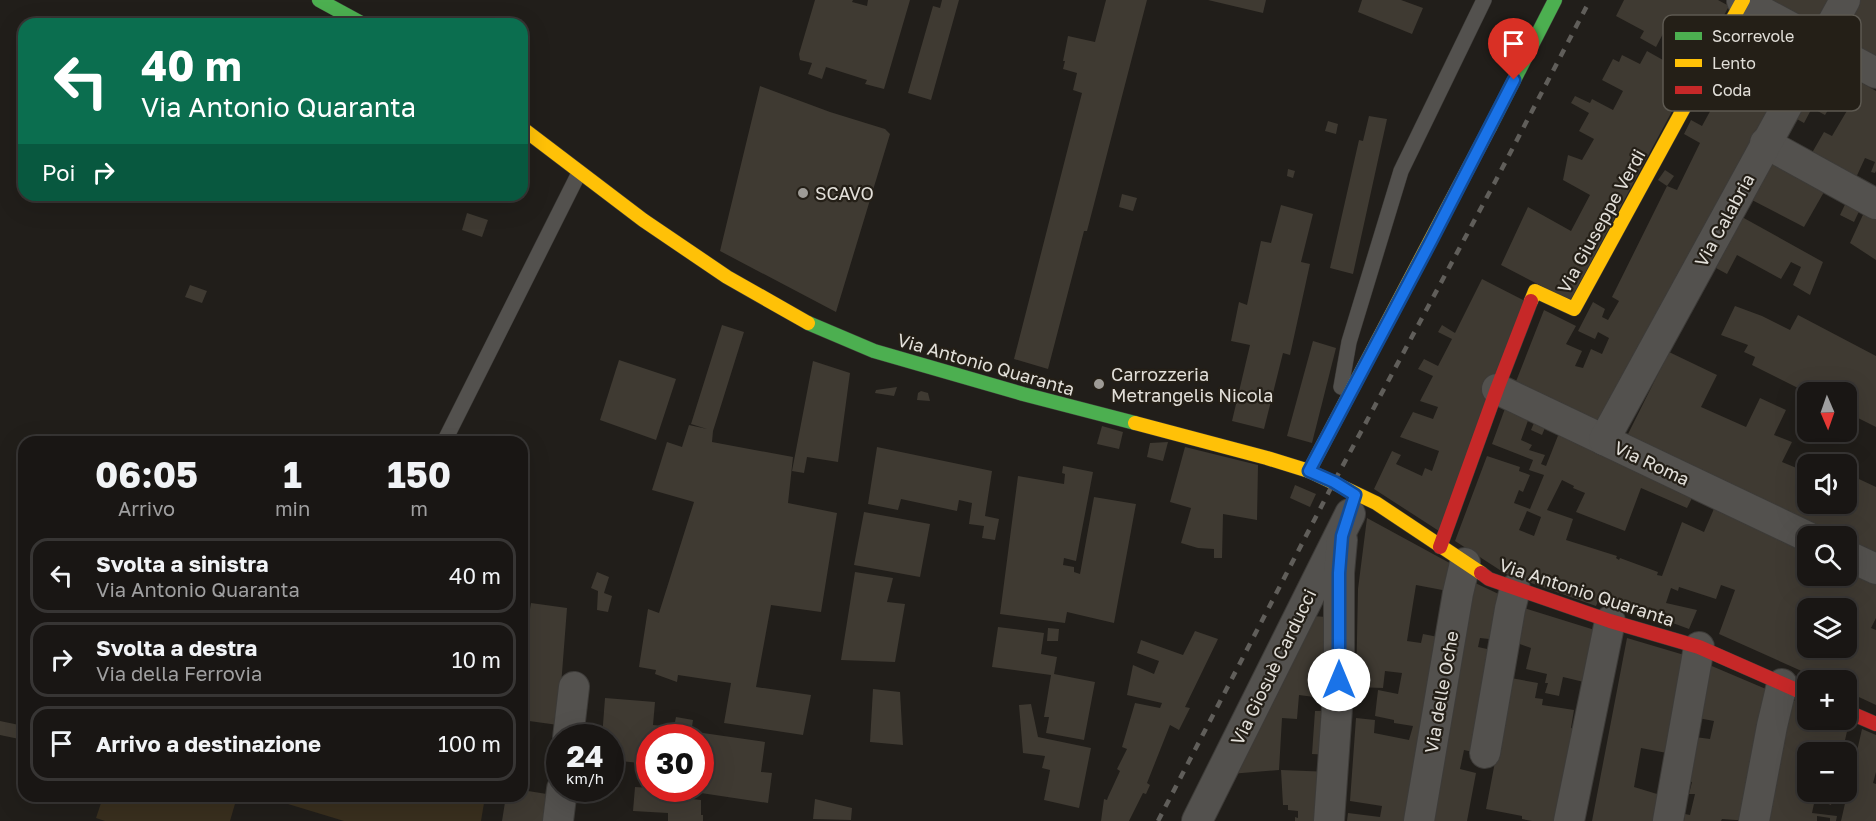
<!DOCTYPE html>
<html lang="it">
<head>
<meta charset="utf-8">
<style>
	:root { --surface:#191614; --page:#221f1d; --text:#f1f3f6; --muted:#9f9fa0; --line:#373534 }
	body { margin:0; font-family:"Golos Text",sans-serif; background:var(--page); color:var(--text); height:100vh; display:flex; flex-direction:column; font-size:22px; white-space:nowrap }
	* { box-sizing:border-box; margin:0 }
	p { font-size:20px; color:var(--muted) }
	.icon { flex:none; width:33px; height:33px; fill:none; stroke:currentColor; stroke-width:2; stroke-linecap:round; stroke-linejoin:round }
	.map { position:relative; flex:1; overflow:hidden }
	.sheet { position:absolute; left:18px; top:436px; width:510px; height:366px; display:flex; flex-direction:column; background:var(--surface); border-radius:18px; box-shadow:0 6px 24px #0002,0 0 0 2px var(--line) }
	.sheet>* { flex:none }
	.top-card { position:absolute; left:18px; top:18px; width:510px; height:183px; border-radius:18px; box-shadow:0 6px 24px #0002,0 0 0 2px var(--line); background:#0b6e4f; color:#fff; overflow:hidden }
	.needle { width:39px; rotate:178deg }
	.buttons { position:absolute; left:1797px; top:382px; display:grid; gap:12px }
	.buttons a { display:grid; place-items:center; width:60px; height:60px; border-radius:12px; background:var(--surface); box-shadow:0 6px 24px #0002,0 0 0 2px var(--line); font-size:30px }
	.speed { position:absolute; left:546px; top:724px; display:flex; gap:12px; font-size:30px; font-weight:700; text-align:center }
	.speed>* { display:grid; place-content:center; width:78px; height:78px; border-radius:50%; background:var(--surface); box-shadow:0 6px 24px #0002,0 0 0 2px var(--line); line-height:1 }
	.speed small { font-size:15px; font-weight:400 }
	.speed .limit { border:9px solid #d22; background:#fff; color:#111 }
	.pin { position:absolute; display:grid; place-items:center; width:51px; height:51px; color:#fff; margin:-62px -26px; border-radius:50% 50% 50% 0; rotate:-45deg; box-shadow:0 0 6px #0007 }
	.pin .icon { rotate:45deg }
	.me { position:absolute; width:66px; margin:-33px; rotate:0deg; stroke-linejoin:round; filter:drop-shadow(0 0 4px #0008) }
	.turn { display:flex; align-items:center; gap:21px; height:126px; padding:0 24px; font-size:27px }
	.turn .icon { width:78px; height:78px; stroke-width:2.5 }
	.turn b { display:block; font-size:42px; line-height:51px }
	.then { display:flex; align-items:center; height:57px; padding:0 24px; background:#0003; gap:12px; font-size:22px }
	.eta { display:flex; justify-content:space-evenly; align-items:center; height:102px; text-align:center }
	.eta b { font-size:36px; font-weight:700; line-height:42px }
	ul { padding:0; list-style:none }
	li { display:flex; align-items:center; gap:18px; height:75px; margin:0 12px 9px; padding:0 12px; border:3px solid var(--line); border-radius:18px }
	li div { flex:1 }
	li b { display:block; font-size:22px }
	li em { font-style:normal }
	.map>svg:first-child { display:block }
	.green { fill:#392f1e }
	.building { fill:#3f3a32; fill-rule:evenodd }
	.lines { fill:none; stroke-linecap:round; stroke-linejoin:round }
	.lane-casing { stroke:#3d3b38; stroke-width:16 }
	.street-casing { stroke:#3d3b38; stroke-width:32 }
	.fast-casing { stroke:#3d3b38; stroke-width:15 }
	.slow-casing { stroke:#3d3b38; stroke-width:15 }
	.jam-casing { stroke:#3d3b38; stroke-width:15 }
	.lane { stroke:#53514e; stroke-width:15 }
	.street { stroke:#53514e; stroke-width:30 }
	.fast { stroke:#4caf50; stroke-width:14 }
	.slow { stroke:#ffc107; stroke-width:14 }
	.jam { stroke:#c62828; stroke-width:14 }
	.rail { stroke:#605e5a; stroke-width:4.5; stroke-dasharray:8 8; stroke-linecap:butt }
	.route-casing { stroke:#114b97; stroke-width:15 }
	.route { stroke:#1a73e8; stroke-width:10 }
	.poi-dot { fill:#9e9b96; stroke:#241f17; stroke-width:2 }
	.labels { text-anchor:middle; dominant-baseline:central; stroke-width:4.5; stroke-linejoin:round; paint-order:stroke }
	.poi-label { font-size:18px; fill:#e2dfd9; stroke:#241f17; text-anchor:start }
	.street-label { font-size:18px; fill:#e2dfd9; stroke:#241f17 }
	.key { fill:#241f17; stroke:#5d5951; stroke-width:1.5 }
	.key-label { font-size:16px; fill:#e2dfd9 }
</style>
</head>
<body>
<div class="map">
<svg width="1876" height="821" viewBox="0 0 1876 821">
	<rect width="100%" height="100%" fill="#211e1a"/>
	<g class="green">
		<polygon points="103,797 103,796 237,797 230,821 105,821 96,818"/>
		<polygon points="265,797 485,797 481,821 344,821"/>
	</g>
	<g class="building">
		<polygon points="815,0 853,0 852,2 867,6 868,0 910,0 884,89 865,84 867,80 826,67 822,79 808,74 812,63 800,60 799,54"/>
		<polygon points="942,0 959,0 931,100 908,93 933,6 940,8"/>
		<polygon points="1106,0 1147,0 1087,231 1084,231 1048,369 1014,359 1082,93 1073,90 1077,73 1063,69 1065,61 1063,61 1068,36 1095,42"/>
		<polygon points="1208,0 1266,0 1263,13"/>
		<polygon points="1362,0 1401,0 1423,8 1412,34 1358,12"/>
		<polygon points="1624,0 1718,0 1729,6 1713,36 1702,29 1692,49 1695,51 1692,57 1699,61 1570,301 1501,265 1528,207 1571,231 1590,195 1563,180 1568,155 1582,160 1594,139 1579,131 1589,113 1571,103 1575,96 1590,103 1592,99 1613,110 1623,91 1602,80 1613,59 1619,62 1622,55 1640,64 1647,51 1663,60 1671,46 1674,48 1679,38 1665,30 1656,47 1640,38 1644,31 1616,16"/>
		<polygon points="1761,0 1838,0 1821,33"/>
		<polygon points="1859,0 1876,0 1876,63 1836,42"/>
		<polygon points="1747,15 1808,51 1606,429 1515,384 1544,310 1576,326 1566,344 1582,351 1575,366 1583,368 1591,349 1602,354 1609,338 1598,332 1595,339 1578,331 1593,302 1605,309 1602,317 1608,320 1619,301 1612,297 1667,186 1677,190 1700,143 1684,134 1691,120 1702,126 1725,84 1714,78"/>
		<polygon points="1828,63 1876,91 1876,171 1875,173 1871,172 1875,162 1865,158 1854,182 1809,158 1824,132 1832,136 1848,109 1834,100 1825,115 1812,108 1804,123 1795,118"/>
		<polygon points="760,86 830,112 885,129 890,134 836,312 720,251"/>
		<polygon points="1369,116 1387,119 1353,274 1330,268 1359,140 1363,141"/>
		<polygon points="1328,121 1338,124 1336,134 1325,131"/>
		<polygon points="1775,157 1828,185 1804,227 1752,200"/>
		<polygon points="1288,169 1295,171 1293,178 1287,176"/>
		<polygon points="1665,170 1674,176 1667,186 1658,180"/>
		<polygon points="1122,194 1137,198 1133,211 1119,207"/>
		<polygon points="1849,196 1863,203 1854,222 1840,215"/>
		<polygon points="1281,205 1313,214 1301,262 1310,264 1290,355 1283,353 1264,429 1232,421 1250,345 1231,341 1239,302 1247,305 1261,241 1271,243"/>
		<polygon points="1867,206 1876,211 1876,260 1850,243"/>
		<polygon points="467,213 488,220 482,237 462,230"/>
		<polygon points="1742,217 1823,262 1810,295 1793,285 1801,267 1791,262 1781,279 1737,255 1727,274 1716,268"/>
		<polygon points="1482,279 1527,302 1439,531 1374,489 1392,451 1401,455 1396,464 1422,476 1425,468 1432,471 1439,451 1400,437 1413,412 1433,419 1438,407 1420,401 1433,376 1418,369 1424,359 1438,366 1452,339 1438,332 1442,325 1455,333"/>
		<polygon points="190,285 207,291 202,303 185,297"/>
		<polygon points="1735,306 1762,316 1790,330 1798,315 1876,356 1876,427 1846,412 1846,393 1808,393 1752,365 1755,357 1744,352 1748,345 1721,335"/>
		<polygon points="722,325 744,332 713,431 712,442 793,457 788,503 837,513 821,612 771,605 756,687 811,695 803,735 724,723 731,683 678,675 677,682 655,674 656,670 639,667 648,609 659,613 694,502 652,490 667,442 682,447 689,425 707,429 691,424"/>
		<polygon points="1313,341 1336,348 1312,443 1287,436"/>
		<polygon points="1669,352 1717,375 1701,407 1746,427 1760,398 1786,410 1774,435 1792,442 1782,462 1799,469 1806,454 1829,465 1808,465 1808,504 1846,504 1846,473 1876,487 1876,555 1846,541 1846,537 1838,537 1626,438"/>
		<polygon points="619,360 676,379 656,440 600,420"/>
		<polygon points="813,361 850,373 838,462 807,457 804,473 792,471"/>
		<polygon points="897,387 894,396 875,393 876,390"/>
		<polygon points="921,391 928,393 930,401 917,400 918,393"/>
		<path d="M 1507,403 L 1530,415 L 1521,440 L 1532,445 L 1529,450 L 1545,455 L 1541,464 L 1546,466 L 1561,428 L 1694,494 L 1687,508 L 1641,488 L 1625,531 L 1576,512 L 1585,493 L 1573,488 L 1574,486 L 1562,480 L 1547,510 L 1573,519 L 1566,540 L 1617,556 L 1616,558 L 1619,560 L 1620,558 L 1658,572 L 1657,575 L 1662,576 L 1682,522 L 1704,532 L 1716,504 L 1808,548 L 1808,576 L 1846,576 L 1846,566 L 1876,580 L 1876,618 L 1871,628 L 1876,630 L 1876,705 L 1846,691 L 1846,681 L 1824,681 L 1719,634 L 1735,590 L 1721,585 L 1716,599 L 1679,587 L 1678,591 L 1671,588 L 1666,603 L 1697,610 L 1689,629 L 1600,596 L 1596,606 L 1506,574 L 1455,541 L 1487,456 L 1520,467 L 1519,471 L 1530,475 L 1523,492 L 1519,490 L 1514,503 L 1530,509 L 1544,475 L 1529,470 L 1533,460 L 1492,444 ZM 1527,511 L 1541,517 L 1534,536 L 1519,530 ZM 1808,609 L 1846,609 L 1846,648 L 1808,648 Z"/>
		<polygon points="1536,418 1547,423 1542,435 1531,430"/>
		<polygon points="1102,426 1123,432 1119,449 1097,444"/>
		<polygon points="1168,442 1163,461 1147,457 1150,443"/>
		<polygon points="877,447 992,471 985,516 999,519 995,540 982,538 984,526 969,524 972,503 959,500 957,511 901,499 898,510 868,504"/>
		<polygon points="1185,447 1258,465 1257,520 1223,514 1222,558 1214,558 1214,549 1198,548 1181,543 1191,508 1170,502"/>
		<polygon points="1063,466 1093,472 1076,561 1064,558 1063,565 1074,567 1074,572 1080,574 1094,497 1136,504 1114,623 1067,612 1065,623 1000,614 1018,476 1064,484 1065,474 1062,473"/>
		<polygon points="1295,485 1316,494 1310,507 1290,498"/>
		<polygon points="864,512 930,524 920,577 854,565"/>
		<polygon points="1367,518 1457,567 1453,592 1416,585 1407,641 1421,643 1423,634 1443,638 1411,821 1347,821 1348,813 1380,817 1382,806 1350,801 1356,718 1375,720 1374,733 1409,740 1413,726 1394,723 1394,720 1375,716 1378,690 1398,694 1402,673 1385,671 1383,688 1356,687 1358,589"/>
		<polygon points="597,572 609,577 604,593 612,596 608,612 597,610 598,591 591,588"/>
		<polygon points="855,572 893,578 887,602 905,604 895,662 841,660"/>
		<polygon points="1471,581 1505,597 1498,640 1480,638 1478,647 1496,651 1478,753 1464,750 1460,769 1476,773 1467,821 1429,821"/>
		<polygon points="522,588 527,589 524,608 522,608"/>
		<polygon points="531,603 567,608 558,725 522,720 522,669 524,670 526,662 522,659"/>
		<polygon points="1524,608 1598,631 1588,683 1563,677 1559,696 1545,693 1548,683 1545,683 1547,674 1526,669 1531,648 1517,643"/>
		<polygon points="1313,616 1339,618 1331,755 1312,754 1315,711 1321,711 1322,698 1299,695 1297,719 1282,718 1279,770 1230,774"/>
		<polygon points="998,627 1044,633 1041,654 1057,657 1054,674 1095,682 1084,740 1046,733 1049,717 1044,717 1051,675 992,667"/>
		<polygon points="1048,628 1059,629 1058,641 1047,641"/>
		<polygon points="1195,631 1218,639 1185,707 1190,708 1179,730 1170,725 1147,783 1150,785 1146,794 1143,793 1129,821 1101,821 1104,799 1107,800 1108,797 1120,771 1117,769 1127,749 1122,747 1135,703 1160,708 1162,703 1127,695 1133,665 1154,674 1159,661 1137,653 1141,640 1183,655"/>
		<polygon points="1627,638 1691,657 1672,754 1641,748 1634,787 1667,797 1663,821 1592,821"/>
		<polygon points="1707,664 1773,692 1749,821 1722,819 1721,821 1684,821 1685,814 1690,815 1695,794 1689,794 1692,782 1687,781 1695,737 1710,739 1714,721 1698,718"/>
		<polygon points="1511,678 1538,683 1535,698 1543,699 1542,705 1574,710 1571,728 1576,729 1559,821 1532,821 1522,819 1522,816 1486,809"/>
		<polygon points="873,689 900,692 903,745 870,742"/>
		<polygon points="1785,697 1808,706 1808,720 1841,720 1849,723 1842,753 1808,753 1808,792 1834,792 1831,805 1815,799 1812,813 1837,816 1836,821 1830,821 1830,818 1817,816 1817,821 1761,821"/>
		<polygon points="605,698 655,702 653,725 674,727 676,717 693,720 691,733 674,731 674,738 650,738 650,764 610,760 610,738 602,738"/>
		<polygon points="1031,704 1038,737 1091,748 1079,808 1044,800 1050,770 1042,768 1045,756 1023,753 1019,705"/>
		<polygon points="0,721 24,726 24,740 0,735"/>
		<polygon points="1862,729 1876,735 1876,772 1873,783 1876,784 1876,821 1841,821"/>
		<polygon points="696,732 765,742 761,772 772,773 768,803 701,793 704,765 700,764 700,738 695,738"/>
		<polygon points="1281,770 1332,772 1328,821 1295,821 1295,817 1298,818 1298,811 1288,810 1288,805 1283,805"/>
		<polygon points="635,787 683,790 683,798 701,800 701,815 703,815 703,821 668,821 668,813 633,811"/>
		<polygon points="522,790 553,795 548,821 502,821 506,796 522,796"/>
		<polygon points="815,799 852,808 851,820 813,819"/>
	</g>
	<g class="lines">
		<g class="lane-casing">
			<g id="lane">
				<polyline points="1341,387 1349,342 1401,171 1484,0"/>
				<polyline points="444,442 579,173"/>
			</g>
		</g>
		<g class="street-casing">
			<g id="street">
				<polyline points="1742,1 1876,73"/>
				<polyline points="1765,143 1876,204"/>
				<polyline points="1497,389 1808,537"/>
				<polyline points="1604,440 1845,0"/>
				<polyline points="1846,555 1876,569"/>
				<polyline points="568,738 574,687"/>
				<polyline points="1485,753 1510,609 1515,589"/>
				<polyline points="558,821 562,789"/>
				<polyline points="1197,821 1350,514"/>
				<polyline points="1329,821 1339,680 1339,573 1342,540"/>
				<polyline points="1419,821 1458,593 1465,563"/>
				<polyline points="1569,821 1610,621"/>
				<polyline points="1668,821 1699,647"/>
				<polyline points="1754,821 1772,726 1782,684"/>
			</g>
		</g>
		<g class="fast-casing">
			<g id="fast">
				<polyline points="319,0 363,24"/>
				<polyline points="1490,127 1555,0"/>
				<polyline points="808,323 874,351 1023,394 1135,423"/>
			</g>
		</g>
		<g class="slow-casing">
			<g id="slow">
				<polyline points="522,128 643,220 727,277 808,323"/>
				<polyline points="1531,301 1535,291 1574,309 1743,0"/>
				<polyline points="1135,423 1267,458 1309,471 1376,503 1481,573"/>
				<polyline points="1309,471 1490,127"/>
			</g>
		</g>
		<g class="jam-casing">
			<g id="jam">
				<polyline points="1440,547 1497,389 1531,301"/>
				<polyline points="1481,573 1489,579 1610,621 1699,647 1808,695"/>
				<polyline points="1846,711 1876,724"/>
			</g>
		</g>
		<use href="#lane" class="lane"/>
		<use href="#street" class="street"/>
		<use href="#fast" class="fast"/>
		<use href="#slow" class="slow"/>
		<use href="#jam" class="jam"/>
		<polyline class="rail" points="1158,821 1334,482 1495,182 1590,0"/>
	</g>
	<g class="lines">
		<g class="route-casing">
			<polyline id="route" points="1339,680 1339,573 1342,536 1355,495 1334,482 1309,471 1431,241 1514,80"/>
		</g>
		<use href="#route" class="route"/>
	</g>
	<g class="poi-dot">
		<circle cx="803" cy="193" r="6"/>
		<circle cx="1099" cy="384" r="6"/>
	</g>
	<g class="labels">
		<g class="poi-label">
			<text x="815" y="193">SCAVO</text>
			<text x="1111" y="374">Carrozzeria<tspan x="1111" dy="21">Metrangelis Nicola</tspan></text>
		</g>
		<g class="street-label">
			<text transform="translate(1724 220) rotate(-61)">Via Calabria</text>
			<text transform="translate(1601 221) rotate(-61)">Via Giuseppe Verdi</text>
			<text transform="translate(986 364) rotate(16)">Via Antonio Quaranta</text>
			<text transform="translate(1652 463) rotate(25)">Via Roma</text>
			<text transform="translate(1587 592) rotate(18)">Via Antonio Quaranta</text>
			<text transform="translate(1273 667) rotate(-64)">Via Giosuè Carducci</text>
			<text transform="translate(1441 692) rotate(-80)">Via delle Oche</text>
		</g>
	</g>
	<rect x="1663" y="15" width="198" height="96" rx="9" class="key"/>
	<rect x="1675" y="32" width="27" height="8" fill="#4caf50"/>
	<rect x="1675" y="59" width="27" height="8" fill="#ffc107"/>
	<rect x="1675" y="86" width="27" height="8" fill="#c62828"/>
	<g class="key-label">
		<text x="1712" y="42">Scorrevole</text>
		<text x="1712" y="69">Lento</text>
		<text x="1712" y="96">Coda</text>
	</g>
</svg>
<div class="buttons">
<a><svg class="needle" viewBox="-14 -14 28 28"><path d="M0-13l5 13h-10z" fill="#e53935"/><path d="M0 13l5-13h-10z" fill="#9f9fa0"/></svg></a>
<a><svg class="icon" aria-label="sound" viewBox="0 0 24 24"><path d="M4 9h4l5-4v14l-5-4H4zM17 9q2 3 0 6"/></svg></a>
<a><svg class="icon" aria-label="search" viewBox="0 0 24 24"><circle cx="10" cy="10" r="6"/><path d="M15 15l6 6"/></svg></a>
<a><svg class="icon" aria-label="layers" viewBox="0 0 24 24"><path d="M12 4l9 5-9 5-9-5zM3 14l9 5 9-5"/></svg></a>
<a>+</a>
<a>−</a>
</div>
<div class="speed"><div>24<small>km/h</small></div><div class="limit">30</div></div>
<div class="pin" style="left:1514px;top:80px;background:#d93025"><svg class="icon" aria-label="arrive" viewBox="0 0 24 24"><path d="M6 21V4h12l-3 4 3 4H6"/></svg></div>
<svg class="me" style="left:1339px;top:680px" viewBox="-20 -20 40 40"><circle r="19" fill="#fff"/><path d="M0-13L10 11 0 6-10 11z" fill="#1a73e8"/></svg>
<div class="top-card">
<div class="turn"><svg class="icon" aria-label="left" viewBox="0 0 24 24"><path d="M17 20v-9H6M10 6l-5 5 5 5"/></svg><div><b>40 m</b>Via Antonio Quaranta</div></div>
<div class="then">Poi<svg class="icon" aria-label="right" viewBox="0 0 24 24"><path d="M7 20v-9h11M14 6l5 5-5 5"/></svg></div>
</div>
<section class="sheet">
<div class="eta">
<div><b>06:05</b><p>Arrivo</p></div>
<div><b>1</b><p>min</p></div>
<div><b>150</b><p>m</p></div>
</div>
<ul>
<li><svg class="icon" aria-label="left" viewBox="0 0 24 24"><path d="M17 20v-9H6M10 6l-5 5 5 5"/></svg><div><b>Svolta a sinistra</b><p>Via Antonio Quaranta</p></div><em>40 m</em></li>
<li><svg class="icon" aria-label="right" viewBox="0 0 24 24"><path d="M7 20v-9h11M14 6l5 5-5 5"/></svg><div><b>Svolta a destra</b><p>Via della Ferrovia</p></div><em>10 m</em></li>
<li><svg class="icon" aria-label="arrive" viewBox="0 0 24 24"><path d="M6 21V4h12l-3 4 3 4H6"/></svg><div><b>Arrivo a destinazione</b></div><em>100 m</em></li>
</ul>
</section>
</div>
</body>
</html>
